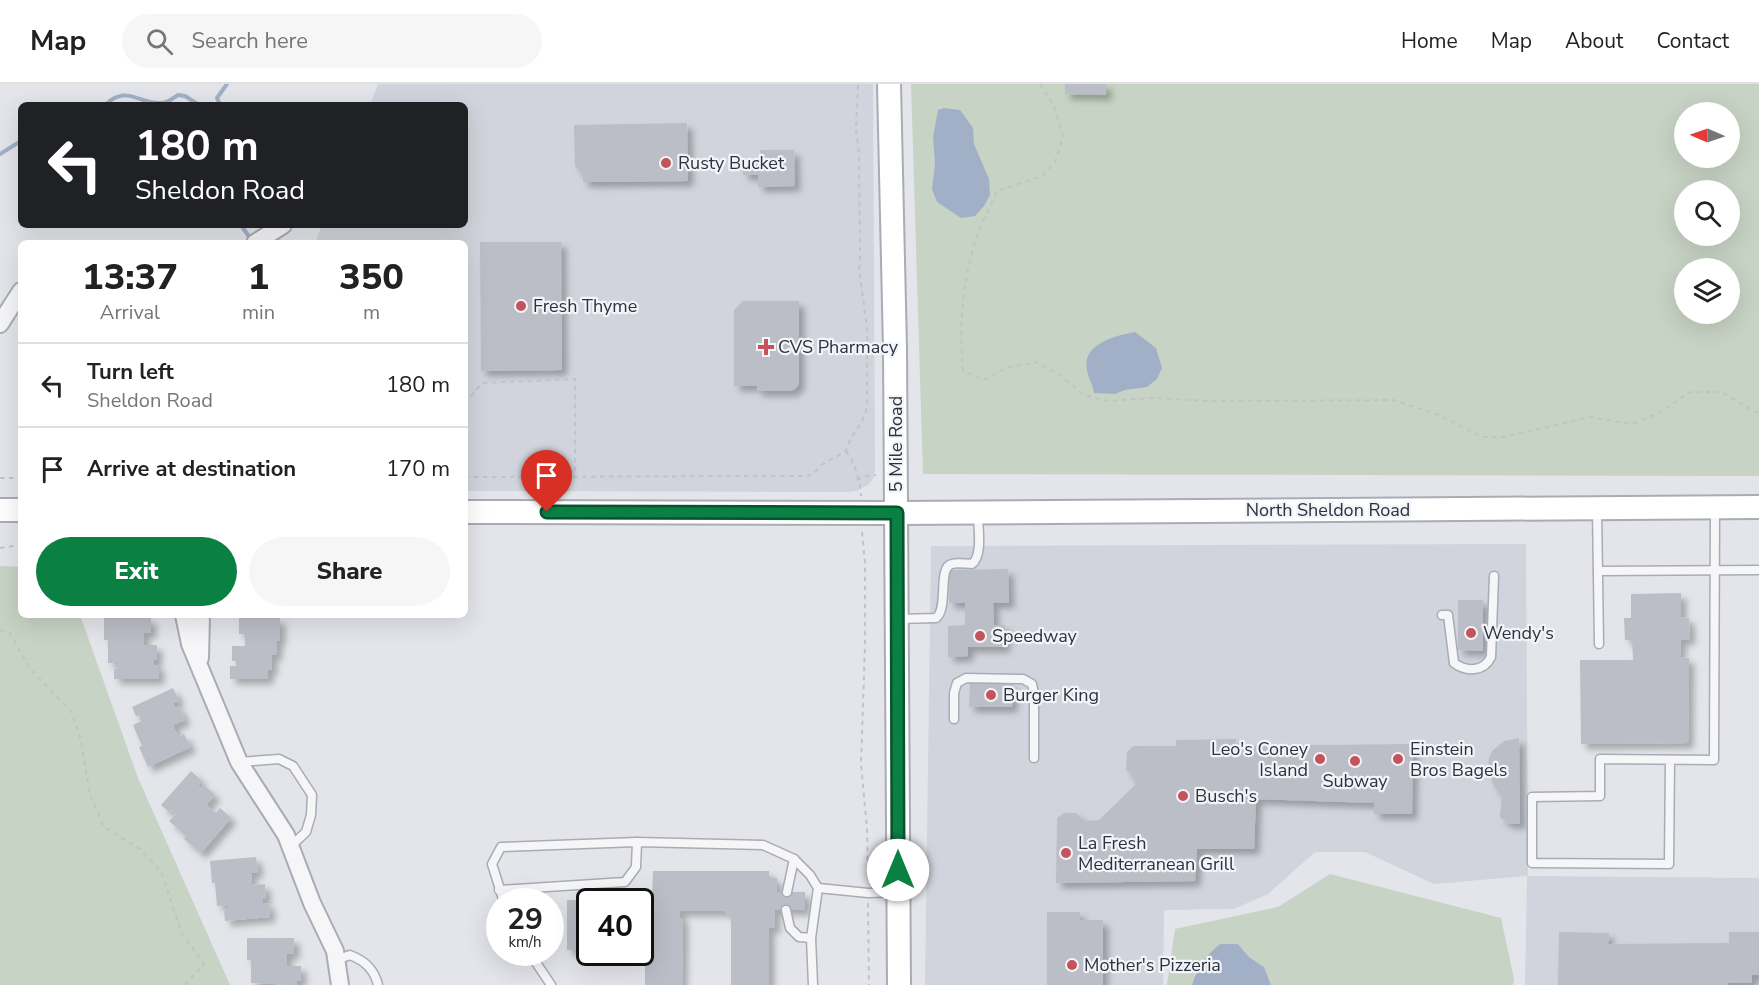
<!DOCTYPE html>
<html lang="en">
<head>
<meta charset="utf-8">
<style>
	:root { --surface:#fff; --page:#f6f6f6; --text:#222; --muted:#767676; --line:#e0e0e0; --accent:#0b8043 }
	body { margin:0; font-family:"Nunito Sans",sans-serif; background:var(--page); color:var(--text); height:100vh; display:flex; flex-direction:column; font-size:22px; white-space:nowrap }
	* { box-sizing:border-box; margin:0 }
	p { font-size:20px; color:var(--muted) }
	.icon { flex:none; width:33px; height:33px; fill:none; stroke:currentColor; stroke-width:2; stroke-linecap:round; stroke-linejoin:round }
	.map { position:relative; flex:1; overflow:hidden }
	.details { position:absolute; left:18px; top:156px; width:450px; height:378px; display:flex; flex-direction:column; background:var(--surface); border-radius:9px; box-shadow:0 6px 24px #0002 }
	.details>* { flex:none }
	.top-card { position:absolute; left:18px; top:18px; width:450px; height:126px; border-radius:9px; box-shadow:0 6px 24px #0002; background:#202124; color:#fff; overflow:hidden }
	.needle { width:39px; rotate:272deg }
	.buttons { position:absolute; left:1674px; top:18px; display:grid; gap:12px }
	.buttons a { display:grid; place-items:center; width:66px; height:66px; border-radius:50%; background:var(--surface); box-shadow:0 6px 24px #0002; font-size:30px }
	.speed { position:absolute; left:486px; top:804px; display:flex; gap:12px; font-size:30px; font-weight:700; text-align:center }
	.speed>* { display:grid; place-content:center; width:78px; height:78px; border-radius:50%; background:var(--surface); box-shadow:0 6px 24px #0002; line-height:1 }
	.speed small { font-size:15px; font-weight:400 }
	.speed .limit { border:3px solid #111; border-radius:9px; background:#fff; color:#111 }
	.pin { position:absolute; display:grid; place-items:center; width:51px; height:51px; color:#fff; margin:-62px -26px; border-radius:50% 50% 50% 0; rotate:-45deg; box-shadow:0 0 6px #0007 }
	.pin .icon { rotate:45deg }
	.me { position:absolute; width:66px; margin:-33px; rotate:0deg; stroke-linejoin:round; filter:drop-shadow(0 0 4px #0008) }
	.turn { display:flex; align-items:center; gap:21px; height:126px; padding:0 18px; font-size:27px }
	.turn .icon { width:78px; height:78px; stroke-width:2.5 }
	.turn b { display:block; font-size:42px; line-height:51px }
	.eta { display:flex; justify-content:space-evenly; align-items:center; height:102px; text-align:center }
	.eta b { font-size:36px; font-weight:800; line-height:42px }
	.button { display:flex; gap:12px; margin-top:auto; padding:12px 18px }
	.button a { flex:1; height:69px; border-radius:36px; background:var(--accent); color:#fff; font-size:24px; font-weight:800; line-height:69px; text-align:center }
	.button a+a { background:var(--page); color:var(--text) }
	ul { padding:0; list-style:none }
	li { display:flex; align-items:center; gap:18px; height:84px; padding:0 18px; border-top:2px solid var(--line) }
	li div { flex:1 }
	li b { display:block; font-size:22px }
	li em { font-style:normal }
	header { display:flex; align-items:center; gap:36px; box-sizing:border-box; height:84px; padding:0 30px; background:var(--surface); border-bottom:2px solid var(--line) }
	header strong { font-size:28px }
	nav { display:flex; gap:33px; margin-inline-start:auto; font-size:21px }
	.search { width:420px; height:54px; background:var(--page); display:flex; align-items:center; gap:15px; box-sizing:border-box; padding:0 21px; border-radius:33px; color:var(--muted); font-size:22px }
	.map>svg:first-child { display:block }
	.built { fill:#d1d4dc }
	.green { fill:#c7d3c5; fill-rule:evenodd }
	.water { fill:#a1b0c7 }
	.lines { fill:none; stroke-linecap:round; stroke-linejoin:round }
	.stream { stroke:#a1b0c7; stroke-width:4 }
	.building { fill:#bbbec6; filter:url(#shadow) }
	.lane-casing { stroke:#a8acb4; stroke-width:11 }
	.street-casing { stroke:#a8acb4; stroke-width:20 }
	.secondary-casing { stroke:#a8acb4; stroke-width:26 }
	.path { stroke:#c1c3c9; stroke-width:2; stroke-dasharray:4.5 4.5; stroke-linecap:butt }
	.lane { stroke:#f6f6f9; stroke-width:8 }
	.street { stroke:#f6f6f9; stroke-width:16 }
	.secondary { stroke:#fff; stroke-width:22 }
	.route-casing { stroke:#07532c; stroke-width:15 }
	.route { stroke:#0b8043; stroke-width:10 }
	.poi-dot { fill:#c3545b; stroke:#f3f4f7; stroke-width:2 }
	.labels { text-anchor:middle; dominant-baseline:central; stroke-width:4.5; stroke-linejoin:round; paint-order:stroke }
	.poi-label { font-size:18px; fill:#2c3241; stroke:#f3f4f7; text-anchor:start }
	.street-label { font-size:18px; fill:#2c3241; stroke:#f3f4f7 }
</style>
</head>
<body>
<header>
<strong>Map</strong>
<div class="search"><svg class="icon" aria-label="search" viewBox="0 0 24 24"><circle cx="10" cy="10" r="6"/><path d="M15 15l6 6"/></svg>Search here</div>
<nav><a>Home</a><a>Map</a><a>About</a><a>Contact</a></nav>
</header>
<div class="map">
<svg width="1759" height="901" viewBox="0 0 1759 901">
	<defs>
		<filter id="shadow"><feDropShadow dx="5.5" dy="5.5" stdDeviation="3" flood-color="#0004"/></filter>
	</defs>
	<rect width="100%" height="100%" fill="#e3e5ea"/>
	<g class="built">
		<polygon points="378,0 873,0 875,386 873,395 868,401 856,407 848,408 465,407 465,159 315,159 322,141 465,141 465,21 370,21"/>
		<polygon points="1526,460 1528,792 1759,794 1759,901 1525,901 1527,792 1434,800 1365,768 1315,768 1268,810 1234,825 1164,826 1163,901 925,901 931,462"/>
	</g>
	<g class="green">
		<path d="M 911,0 L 1759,0 L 1759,392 L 923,390 ZM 1684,28 L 1730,28 L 1730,74 L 1684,74 ZM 1684,106 L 1730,106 L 1730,152 L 1684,152 ZM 1684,184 L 1730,184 L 1730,230 L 1684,230 Z"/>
		<polygon points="0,482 21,483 21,531 80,531 138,694 230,901 0,901"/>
		<polygon points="1330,790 1501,834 1514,895 1513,901 1271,901 1264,883 1249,873 1238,860 1195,888 1192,901 1167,901 1175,845 1278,823"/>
	</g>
	<g class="water">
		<polygon points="944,24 960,26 973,44 974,60 989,95 990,111 984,122 975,132 961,134 937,118 932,105 935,80 933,53 938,26"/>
		<path d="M 1135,248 L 1156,264 L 1162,284 L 1157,295 L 1147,303 L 1125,306 L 1115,310 L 1094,309 C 1093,301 1088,294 1087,286 C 1081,260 1117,251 1135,248 Z"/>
		<path d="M 1220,860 L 1238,860 L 1249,873 L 1264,883 L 1271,901 L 1192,901 C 1197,882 1206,872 1220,860 Z"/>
	</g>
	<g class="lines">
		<g class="stream">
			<path d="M 105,21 C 127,0 137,20 161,19 C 168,19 173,14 178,11 L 185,12 L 199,21"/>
			<polyline points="220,21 217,14 227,0"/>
			<polyline points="0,70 21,57"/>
			<polyline points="241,141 252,157"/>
		</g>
	</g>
	<g class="building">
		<polygon points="1065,0 1106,0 1106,11 1065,10"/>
		<polygon points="687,39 688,97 583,98 583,91 575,82 574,41"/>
		<polygon points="760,66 794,66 795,102 758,103 758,91 743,91 743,75 761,75"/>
		<polygon points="480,158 561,158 562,286 481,287"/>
		<polygon points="743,217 799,217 799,300 795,305 790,307 757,307 757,302 734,302 734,226"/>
		<polygon points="1008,485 1009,519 993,519 994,541 1005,541 1005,563 968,563 968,572 948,573 948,542 965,541 965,519 949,519 949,486"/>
		<polygon points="1681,509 1681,533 1689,534 1690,555 1681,556 1680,573 1689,574 1688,659 1581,660 1580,576 1633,576 1632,556 1625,556 1624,534 1631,534 1631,510"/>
		<polygon points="1458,516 1483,516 1483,567 1458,566"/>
		<polygon points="104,534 151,534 151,549 144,549 144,561 157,561 157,576 154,576 154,581 159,581 159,595 114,595 114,585 117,585 117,579 108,579 108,556 104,556"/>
		<polygon points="239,534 280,534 280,557 277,557 277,571 272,571 272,586 268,586 268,595 230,595 230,582 236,582 236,577 232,577 232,562 245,562 245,550 239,550"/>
		<polygon points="970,599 1013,600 1012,623 969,623"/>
		<polygon points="173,604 179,617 173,619 175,624 179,622 185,636 173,641 178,653 184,650 191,663 148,683 139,663 142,662 133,641 141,637 139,631 136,632 132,623"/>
		<polygon points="1519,654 1520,740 1507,739 1500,733 1502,711 1494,703 1488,684 1489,673 1493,666 1504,657"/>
		<polygon points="1236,655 1236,662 1413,660 1412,730 1374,730 1374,719 1256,715 1254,765 1197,765 1195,797 1056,799 1057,734 1064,729 1076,729 1085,737 1099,736 1135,701 1134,693 1126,686 1127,668 1133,662 1176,662 1176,656"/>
		<polygon points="191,687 202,697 198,701 201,704 204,701 215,711 206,721 216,729 220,724 231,734 201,769 184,755 186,752 169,737 176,730 171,726 169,728 161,721"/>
		<polygon points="256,773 258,788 251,789 252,801 265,800 266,815 263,815 263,820 269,819 270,833 225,837 224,827 227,827 227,821 217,822 215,799 212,799 210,777"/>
		<polygon points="653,787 769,787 769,793 777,794 777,808 805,808 805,826 775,826 775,844 769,844 769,901 731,901 731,833 724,827 680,827 680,834 683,834 682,901 645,901 645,862 640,858 640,816 652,816"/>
		<polygon points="567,816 590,816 590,857 582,857 582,866 567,866"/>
		<polygon points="1047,828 1080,828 1080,836 1103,836 1103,901 1047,901"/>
		<polygon points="1559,848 1609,849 1608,860 1729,859 1729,848 1759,848 1759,891 1752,891 1752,899 1728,899 1728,901 1558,901"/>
		<polygon points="247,854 294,854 294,870 287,870 287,882 301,882 301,897 297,897 297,901 251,899 251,876 247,876"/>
	</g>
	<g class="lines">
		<g class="lane-casing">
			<g id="lane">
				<polyline points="1597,425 1599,560"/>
				<polyline points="1598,487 1759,486"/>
				<path d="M 1442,531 L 1448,531 L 1454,579 C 1466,588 1484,588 1491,573 L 1494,492"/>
				<path d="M 898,535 L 936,534 C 949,524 937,483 952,480 C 957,478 966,480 972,480 C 983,471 978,444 978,431"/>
				<polyline points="954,635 954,609 957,599 966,594 1023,595 1032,600 1034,609 1034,674"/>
				<polyline points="1670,676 1669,780 1532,779 1532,713 1600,712 1600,675 1714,676 1715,424"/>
				<polyline points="239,678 279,675 293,682 312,711 311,731 306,748 291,762"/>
				<polyline points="818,804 868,809 898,808"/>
				<polyline points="499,806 625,798 636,783 637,758"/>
				<polyline points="787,808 794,775"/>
				<polyline points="504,818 492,780 501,763 637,758 763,761 794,775 810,791 818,804 811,854 813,901"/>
				<polyline points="786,826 790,844 799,853 811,854"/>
				<polyline points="529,868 551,901"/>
				<path d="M 336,876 L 350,871 C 365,877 374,885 378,901"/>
			</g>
		</g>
		<g class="street-casing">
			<g id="street">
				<polyline points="255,159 283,141"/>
				<polyline points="0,240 21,207"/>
				<polyline points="184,531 190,560 239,678 286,751 312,819 335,867 340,901"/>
				<polyline points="200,574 201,531"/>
			</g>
		</g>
		<g class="secondary-casing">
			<g id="secondary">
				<polyline points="889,0 895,265 899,901"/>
				<polyline points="0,426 21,426"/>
				<polyline points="465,428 897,429 1759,423"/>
			</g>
		</g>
		<g class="path">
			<path d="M 1040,0 L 1054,21 L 1063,52 L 1055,78 L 1042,92 L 997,107 C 990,124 980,141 975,158 C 962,201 959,243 963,287 L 983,296 L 1006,284 L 1036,278 L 1059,290 L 1084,311 L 1108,317 L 1152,314 L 1211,317 L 1393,316 L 1439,331 L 1482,353 L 1505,353 L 1589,333 L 1632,340 L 1659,329 L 1690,308 L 1722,308 L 1753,327 L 1759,329"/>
			<polyline points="465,319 482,299 575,295 575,392"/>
			<path d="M 846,367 C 855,378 860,398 861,412"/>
			<path d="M 465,393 L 806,392 L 811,391 L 823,380 L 846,367 C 851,348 866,340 867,319 L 867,243 L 859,186 L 860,177 L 859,69 L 856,46 L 858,0"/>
			<polyline points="0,394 21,394"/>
			<polyline points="857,396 866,392 876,391"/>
			<polyline points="862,448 865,479 865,562 861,679 867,745 868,798"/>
			<polyline points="0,464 21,461"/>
			<polyline points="0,546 10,549 30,585 71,627 81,657 90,711 104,743 140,765 161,787 182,850 204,880 185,901"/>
			<polyline points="868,819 869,901"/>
		</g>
		<use href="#lane" class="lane"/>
		<use href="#street" class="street"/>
		<use href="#secondary" class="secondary"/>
	</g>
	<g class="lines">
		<g class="route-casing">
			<polyline id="route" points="547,428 897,429 898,786"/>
		</g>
		<use href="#route" class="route"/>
	</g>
	<g class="poi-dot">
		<circle cx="666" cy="79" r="6"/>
		<circle cx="521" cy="222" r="6"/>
		<path d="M763 254h6v6h6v6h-6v6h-6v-6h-6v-6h6z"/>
		<circle cx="1471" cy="549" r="6"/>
		<circle cx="980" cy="552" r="6"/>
		<circle cx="991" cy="611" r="6"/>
		<circle cx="1320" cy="675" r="6"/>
		<circle cx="1398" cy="675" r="6"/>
		<circle cx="1355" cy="677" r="6"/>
		<circle cx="1183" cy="712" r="6"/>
		<circle cx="1066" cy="769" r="6"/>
		<circle cx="1072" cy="881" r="6"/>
	</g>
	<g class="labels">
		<g class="poi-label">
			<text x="678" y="79">Rusty Bucket</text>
			<text x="533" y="222">Fresh Thyme</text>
			<text x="778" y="263">CVS Pharmacy</text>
			<text x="1483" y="549">Wendy's</text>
			<text x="992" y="552">Speedway</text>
			<text x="1003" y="611">Burger King</text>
			<text x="1308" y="665" text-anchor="end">Leo's Coney<tspan x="1308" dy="21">Island</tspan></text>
			<text x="1410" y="665">Einstein<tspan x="1410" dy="21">Bros Bagels</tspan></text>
			<text x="1355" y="697" text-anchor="middle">Subway</text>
			<text x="1195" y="712">Busch's</text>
			<text x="1078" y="759">La Fresh<tspan x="1078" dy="21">Mediterranean Grill</tspan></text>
			<text x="1084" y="881">Mother's Pizzeria</text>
		</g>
		<g class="street-label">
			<text transform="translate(896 360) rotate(-90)">5 Mile Road</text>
			<text x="1328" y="426">North Sheldon Road</text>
		</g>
	</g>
</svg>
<div class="buttons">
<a><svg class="needle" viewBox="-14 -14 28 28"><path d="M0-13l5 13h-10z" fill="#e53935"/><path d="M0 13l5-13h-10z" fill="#767676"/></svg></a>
<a><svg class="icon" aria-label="search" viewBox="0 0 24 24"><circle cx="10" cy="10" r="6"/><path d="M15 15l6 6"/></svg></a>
<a><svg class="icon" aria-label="layers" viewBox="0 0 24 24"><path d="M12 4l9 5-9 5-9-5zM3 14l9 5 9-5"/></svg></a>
</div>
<div class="speed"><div>29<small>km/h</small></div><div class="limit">40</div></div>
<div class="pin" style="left:547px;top:428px;background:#d93025"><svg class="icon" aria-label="arrive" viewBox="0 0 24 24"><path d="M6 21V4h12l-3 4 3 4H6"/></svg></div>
<svg class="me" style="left:898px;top:786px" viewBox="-20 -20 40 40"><circle r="19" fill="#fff"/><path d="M0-13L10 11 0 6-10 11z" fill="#0b8043"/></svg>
<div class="top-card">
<div class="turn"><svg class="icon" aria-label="left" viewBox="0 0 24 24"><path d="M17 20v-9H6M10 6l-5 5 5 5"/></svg><div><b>180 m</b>Sheldon Road</div></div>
</div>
<section class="details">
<div class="eta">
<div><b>13:37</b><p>Arrival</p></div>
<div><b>1</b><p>min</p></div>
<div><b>350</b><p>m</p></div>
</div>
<ul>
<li><svg class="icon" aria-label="left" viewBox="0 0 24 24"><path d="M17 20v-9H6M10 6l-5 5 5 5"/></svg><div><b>Turn left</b><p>Sheldon Road</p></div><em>180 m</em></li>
<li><svg class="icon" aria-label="arrive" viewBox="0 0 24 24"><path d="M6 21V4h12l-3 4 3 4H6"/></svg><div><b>Arrive at destination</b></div><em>170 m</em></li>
</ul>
<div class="button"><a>Exit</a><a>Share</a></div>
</section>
</div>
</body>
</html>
